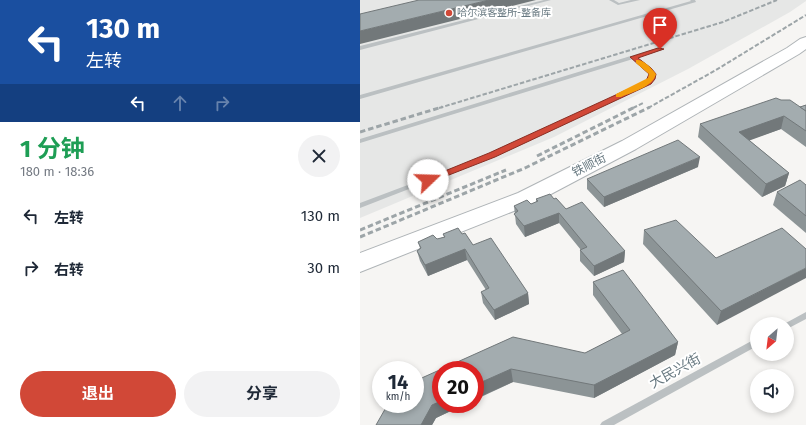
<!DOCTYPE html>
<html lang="zh">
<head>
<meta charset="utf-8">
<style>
	:root { --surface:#fff; --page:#f2f2f3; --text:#1f2937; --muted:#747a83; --accent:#d14837 }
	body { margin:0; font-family:"Fira Sans","Noto Sans SC",sans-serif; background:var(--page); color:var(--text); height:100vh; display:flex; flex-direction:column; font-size:15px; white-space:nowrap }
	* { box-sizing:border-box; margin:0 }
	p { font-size:13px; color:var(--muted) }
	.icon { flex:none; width:22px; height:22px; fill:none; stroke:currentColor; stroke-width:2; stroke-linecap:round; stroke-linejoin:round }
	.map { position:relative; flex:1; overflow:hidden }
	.drawer { display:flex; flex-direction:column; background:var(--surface); width:360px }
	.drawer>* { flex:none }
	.guide { background:#1a4fa0; color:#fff; overflow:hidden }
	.needle { width:26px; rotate:208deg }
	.buttons { position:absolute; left:390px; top:317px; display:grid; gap:8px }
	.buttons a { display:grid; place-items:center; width:44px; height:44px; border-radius:50%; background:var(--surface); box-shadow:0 2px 6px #0003; font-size:20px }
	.speed { position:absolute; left:12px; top:361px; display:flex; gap:8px; font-size:20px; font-weight:700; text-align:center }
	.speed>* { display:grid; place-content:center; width:52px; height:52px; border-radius:50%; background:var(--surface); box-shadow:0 2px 6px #0003; line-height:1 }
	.speed small { font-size:10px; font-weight:400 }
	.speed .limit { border:6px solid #d22; background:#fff; color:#111 }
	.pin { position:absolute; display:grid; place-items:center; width:34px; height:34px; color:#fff; margin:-41px -17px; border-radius:50% 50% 50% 0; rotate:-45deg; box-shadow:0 0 4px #0007 }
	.pin .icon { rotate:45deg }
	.me { position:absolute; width:44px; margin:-22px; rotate:69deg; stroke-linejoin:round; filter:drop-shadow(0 0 3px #0008) }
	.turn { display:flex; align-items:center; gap:14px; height:84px; padding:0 20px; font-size:18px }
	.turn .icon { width:52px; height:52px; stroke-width:2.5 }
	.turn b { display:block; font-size:28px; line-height:34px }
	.lanes { display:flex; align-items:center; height:38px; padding:0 20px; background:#0003; justify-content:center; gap:20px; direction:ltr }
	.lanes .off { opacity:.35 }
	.round { display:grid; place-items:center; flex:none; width:42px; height:42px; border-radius:21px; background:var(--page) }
	.overview { display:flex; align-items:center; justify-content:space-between; height:68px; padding:0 20px }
	h1 { font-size:24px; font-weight:700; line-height:30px; color:#1e9e55 }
	.primary-button { display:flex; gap:8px; margin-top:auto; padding:8px 20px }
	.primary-button a { flex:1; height:46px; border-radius:24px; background:var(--accent); color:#fff; font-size:16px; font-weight:700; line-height:46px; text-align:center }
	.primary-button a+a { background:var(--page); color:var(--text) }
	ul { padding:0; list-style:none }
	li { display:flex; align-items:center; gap:12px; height:52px; padding:0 20px }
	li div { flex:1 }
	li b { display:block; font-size:15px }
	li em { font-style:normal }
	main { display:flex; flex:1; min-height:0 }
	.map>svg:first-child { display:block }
	.built { fill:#e6e7e6 }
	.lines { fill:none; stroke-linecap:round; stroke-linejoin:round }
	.major-casing { stroke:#afb4b7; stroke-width:2 }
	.minor { fill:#bbc0c2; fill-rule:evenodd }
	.major { fill:#fff; fill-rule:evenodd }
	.rail-far1 { stroke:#9da5a8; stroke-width:2; stroke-dasharray:4.5 2; stroke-linecap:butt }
	.rail { stroke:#9da5a8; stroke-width:3; stroke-dasharray:5.5 3; stroke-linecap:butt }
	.wall { fill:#8c9496 }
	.shaded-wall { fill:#72787a }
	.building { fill:#a3acaf; stroke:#72787a }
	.route { fill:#d14837; stroke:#882f24 }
	.slow { fill:#f59e0b }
	.poi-dot { fill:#d14837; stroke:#fff; stroke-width:1.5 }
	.labels { text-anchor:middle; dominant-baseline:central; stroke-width:4; stroke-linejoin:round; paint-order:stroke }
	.far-poi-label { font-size:10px; fill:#687981; stroke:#fff; text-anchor:start }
	.street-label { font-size:12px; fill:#687981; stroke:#fff }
	.near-street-label { font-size:14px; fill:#687981; stroke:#fff }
</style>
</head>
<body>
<main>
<section class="drawer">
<div class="guide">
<div class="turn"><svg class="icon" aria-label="left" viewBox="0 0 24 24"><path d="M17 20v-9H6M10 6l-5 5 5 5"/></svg><div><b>130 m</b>左转</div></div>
<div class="lanes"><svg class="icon" aria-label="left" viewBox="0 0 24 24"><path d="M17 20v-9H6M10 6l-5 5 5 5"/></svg><svg class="icon off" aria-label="ahead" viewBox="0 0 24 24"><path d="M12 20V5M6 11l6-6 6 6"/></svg><svg class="icon off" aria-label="right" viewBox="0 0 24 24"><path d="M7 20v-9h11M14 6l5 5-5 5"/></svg></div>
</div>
<div class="overview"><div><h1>1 分钟</h1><p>180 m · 18:36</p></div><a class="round"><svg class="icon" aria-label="close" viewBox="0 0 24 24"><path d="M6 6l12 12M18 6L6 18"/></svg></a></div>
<ul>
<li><svg class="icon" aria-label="left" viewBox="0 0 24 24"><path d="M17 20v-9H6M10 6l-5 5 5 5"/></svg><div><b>左转</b></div><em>130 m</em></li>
<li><svg class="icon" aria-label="right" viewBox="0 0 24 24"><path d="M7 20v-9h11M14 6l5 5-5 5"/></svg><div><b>右转</b></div><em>30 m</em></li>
</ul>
<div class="primary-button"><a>退出</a><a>分享</a></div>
</section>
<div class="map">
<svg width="446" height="425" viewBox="0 0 446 425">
	<rect width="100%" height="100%" fill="#f6f5f3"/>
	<polygon class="built" points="0,0 446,0 446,1 430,12 328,69 194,137 0,218"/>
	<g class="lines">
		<g class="major-casing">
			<polygon id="major" points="446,37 446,49 439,54 276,149 174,203 0,272 0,253 158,193 262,141 427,48 440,39"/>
		</g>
		<g class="minor">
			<polygon points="184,0 191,0 0,50 0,46"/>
			<polygon points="249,0 254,0 259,3 271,0 280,0 258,5"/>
			<polygon points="330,0 335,0 336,2 0,99 0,95 331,1"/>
			<polygon points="300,47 302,48 302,50 277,58 291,68 295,74 294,79 290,83 134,156 0,208 0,203 130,154 286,81 288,79 289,74 287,70 273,59 0,143 0,139"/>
			<polygon points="446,312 446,319 427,329 427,324 424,324"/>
			<polygon points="397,338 397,346 254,425 240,425 242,422"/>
		</g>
		<use href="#major" class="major"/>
		<g class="rail-far1">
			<polyline points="79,108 363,22 417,0"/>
			<polyline points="273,108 283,103"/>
			<polyline points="288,108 356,70 446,15"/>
		</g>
		<g class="rail">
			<polyline points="0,132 82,107"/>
			<polyline points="177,156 275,107"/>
			<polyline points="0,230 146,170"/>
			<polyline points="0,237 165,168 290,107"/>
		</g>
	</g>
	<g class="wall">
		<polygon points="421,100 440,107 446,105 446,147 421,129 389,140 429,173 425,186 402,197 338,137 340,124"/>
		<polygon points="338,167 244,207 227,189 227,179"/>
		<polygon points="446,185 446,233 413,205 417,192"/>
		<polygon points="176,199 194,199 206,209 265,251 264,262 234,276 220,261 220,250 221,250 199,223 165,237 156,224 154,206 171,204 176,202"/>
		<polygon points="284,230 356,258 446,249 357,325 283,244"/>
		<polygon points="83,234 102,234 113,245 168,293 169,304 135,320 123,303 121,292 126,290 107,260 68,276 60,261 57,251 60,248 58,242 77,239 84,237"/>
		<polygon points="233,282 318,342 315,355 234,398 153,382 76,418 72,425 16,425 55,381 225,353 262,334 233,295"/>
	</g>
	<g class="shaded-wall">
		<polygon points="129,0 176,0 0,44 0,31"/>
		<polygon points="424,116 421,129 377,145 379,132"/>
		<polygon points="340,157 338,167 244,207 244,197"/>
		<polygon points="429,173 425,186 402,197 406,184"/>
		<polygon points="199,213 199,223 165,237 164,226"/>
		<polygon points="105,249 107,260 68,276 65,265"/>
		<polygon points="265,251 264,262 234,276 234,266"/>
		<polygon points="446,268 446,278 357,325 361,311"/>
		<polygon points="168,293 169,304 135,320 134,310"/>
		<polygon points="318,342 315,355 234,398 234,385"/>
		<polygon points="151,369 153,382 115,399 115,385"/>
		<polygon points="81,401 81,404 105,404 76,418 72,425 61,425 72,405"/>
	</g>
	<g class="building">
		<polygon points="59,0 129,0 0,31 0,14"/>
		<polygon points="416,98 421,100 430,100 446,111 446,131 424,116 379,132 429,173 406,184 340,124"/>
		<polygon points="446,105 446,111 440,107"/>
		<polygon points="318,140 340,157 244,197 227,179"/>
		<polygon points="440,180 446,185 446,216 417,192"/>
		<polygon points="190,194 194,199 196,198 206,209 222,202 265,251 234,266 220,250 227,247 199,213 164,226 154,214 158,211 154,206 167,200 171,204 178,201 176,199"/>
		<polygon points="316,220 356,258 422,228 446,249 446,268 361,311 284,230"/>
		<polygon points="98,228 102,234 105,233 113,245 131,238 168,293 134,310 121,292 129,288 105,249 65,265 57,251 61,248 58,242 73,235 77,239 85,237 83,234"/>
		<polygon points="263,270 318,342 234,385 151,369 115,385 115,370 81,370 81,401 72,405 61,425 16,425 28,404 55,404 55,381 153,337 225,353 270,330 233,282"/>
	</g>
	<polygon class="route" points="298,48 304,49 278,58 291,68 296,74 295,79 291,84 135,157 71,182 68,183 63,180 65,179 129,153 286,81 289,74 270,57"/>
	<path class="slow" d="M 276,60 C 284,59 291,68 296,74 C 293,87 272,92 261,97 L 256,97 L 256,94 L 288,78 L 289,74 L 276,63 Z"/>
	<circle class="poi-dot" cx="89" cy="13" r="4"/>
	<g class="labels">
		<g class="far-poi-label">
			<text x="97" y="13">哈尔滨客整所-整备库</text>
		</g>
		<g class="street-label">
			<text transform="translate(229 165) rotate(-27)">铁顺街</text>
		</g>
		<g class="near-street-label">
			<text transform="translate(315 371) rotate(-29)">大民兴街</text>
		</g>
	</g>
</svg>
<div class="buttons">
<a><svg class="needle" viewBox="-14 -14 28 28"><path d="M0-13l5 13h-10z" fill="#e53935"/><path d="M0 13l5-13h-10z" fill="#747a83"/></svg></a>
<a><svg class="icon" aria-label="sound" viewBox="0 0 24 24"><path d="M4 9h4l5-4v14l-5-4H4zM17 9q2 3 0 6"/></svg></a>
</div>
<div class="speed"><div>14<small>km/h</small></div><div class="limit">20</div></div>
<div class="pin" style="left:300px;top:49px;background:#d93025"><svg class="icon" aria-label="arrive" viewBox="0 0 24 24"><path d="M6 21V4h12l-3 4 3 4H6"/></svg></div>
<svg class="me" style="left:68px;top:180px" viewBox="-20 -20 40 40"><circle r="19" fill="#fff"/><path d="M0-13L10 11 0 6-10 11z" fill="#d14837"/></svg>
</div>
</main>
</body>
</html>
